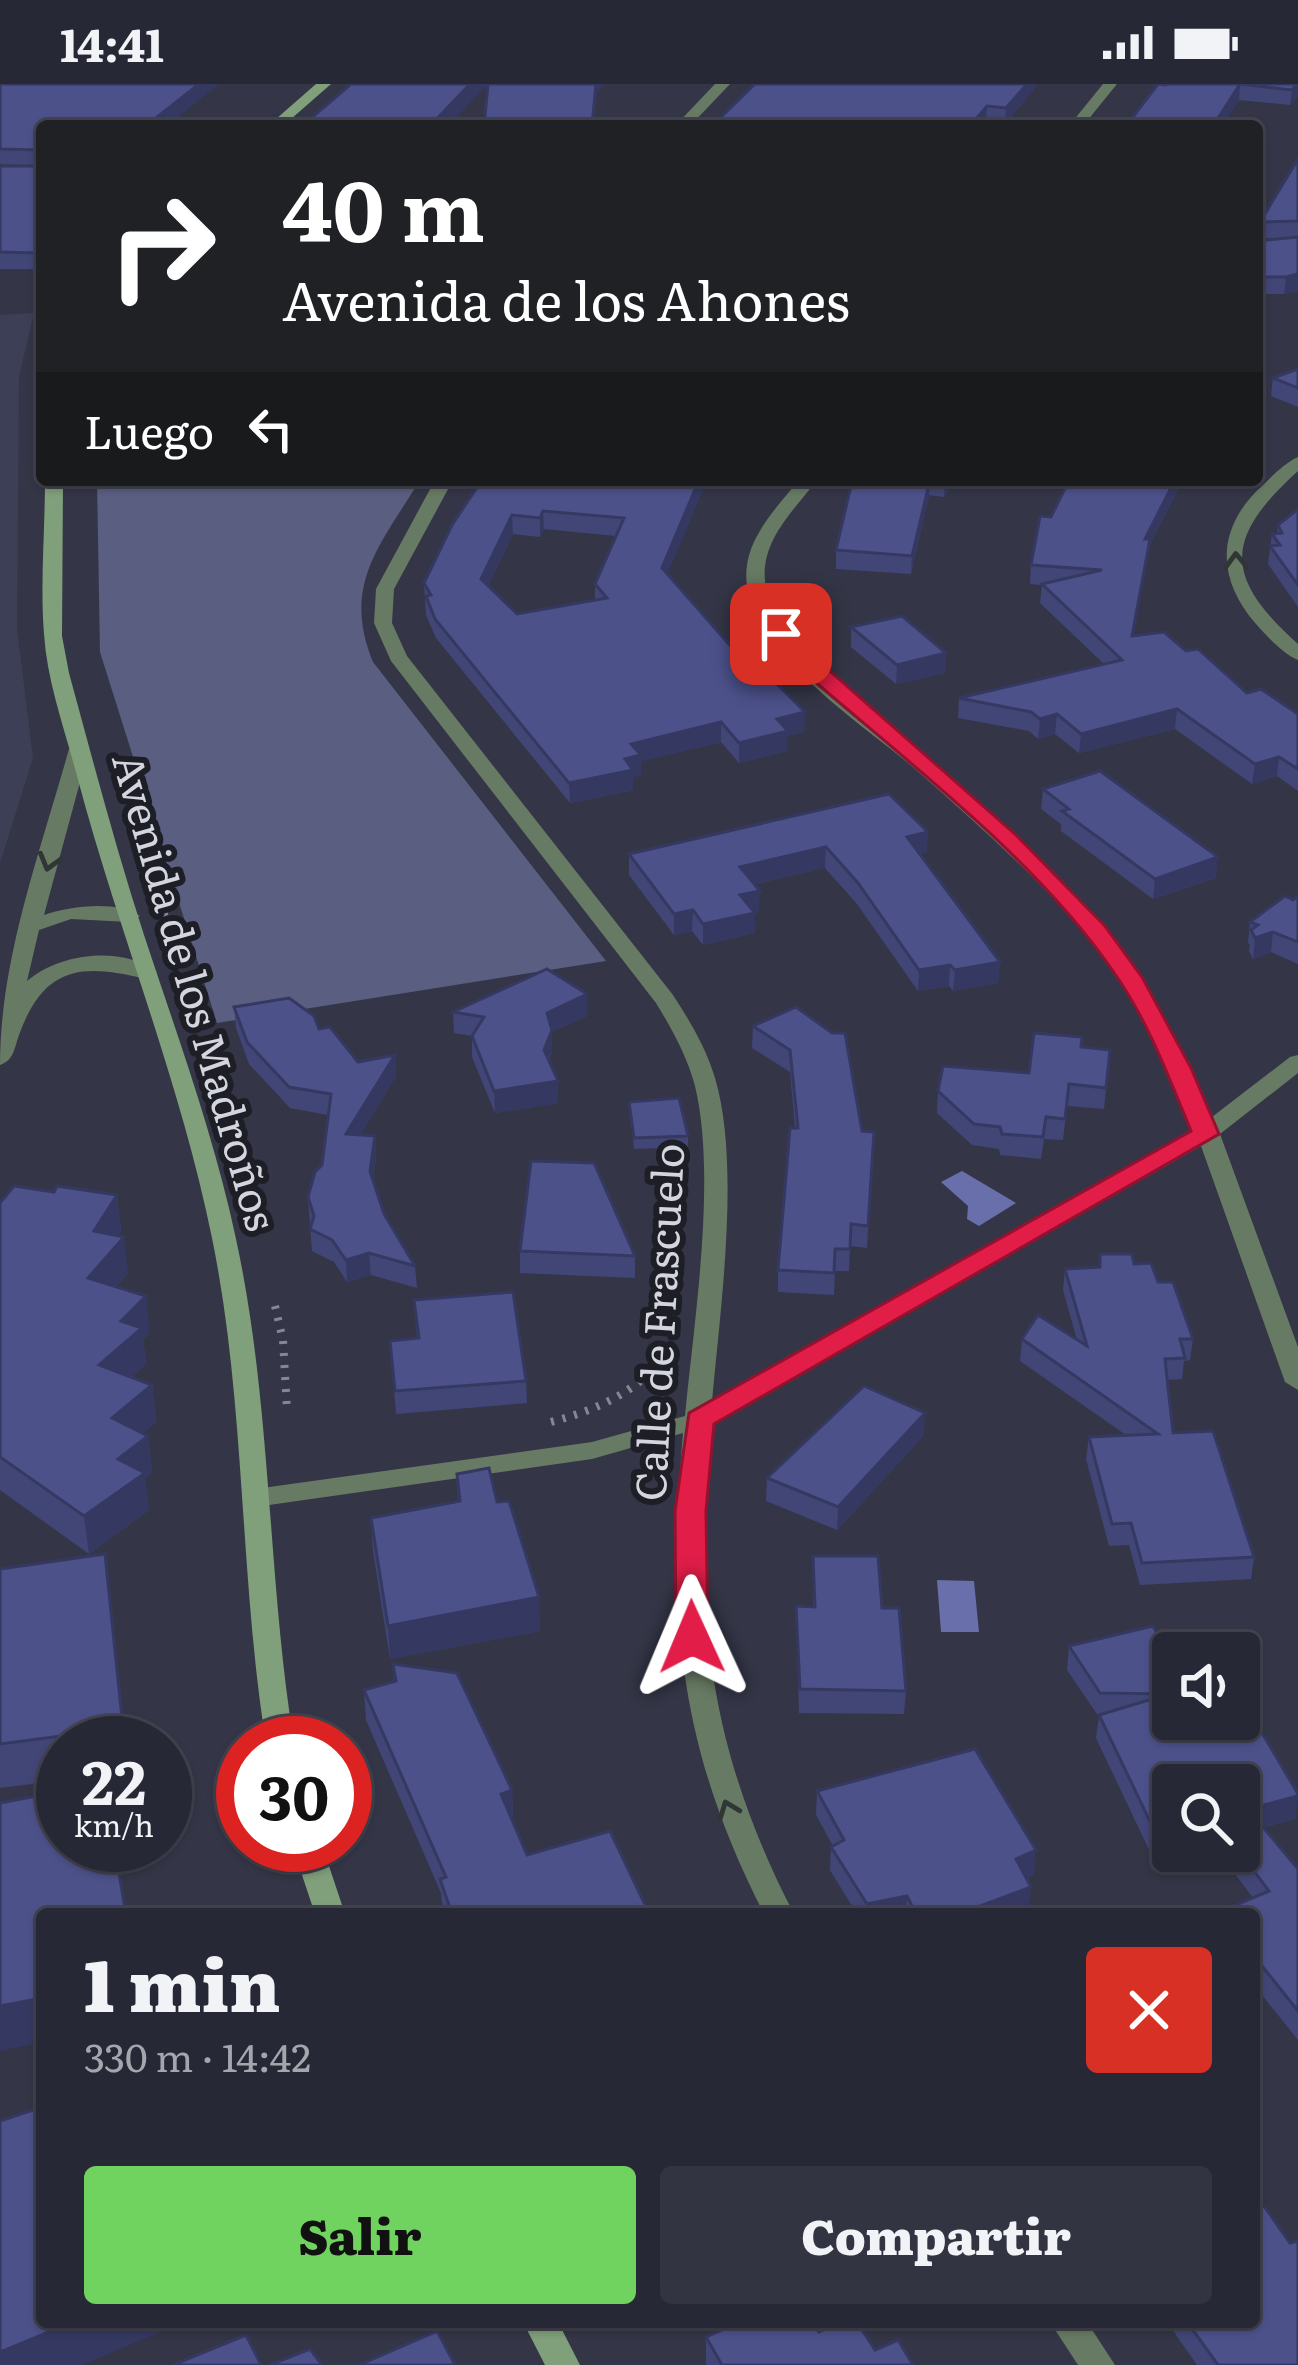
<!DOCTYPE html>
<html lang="es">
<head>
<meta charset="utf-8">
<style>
	:root { --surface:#272835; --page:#333441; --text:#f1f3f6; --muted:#a4a6ad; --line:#434450; --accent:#70d35f }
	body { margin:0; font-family:Literata,serif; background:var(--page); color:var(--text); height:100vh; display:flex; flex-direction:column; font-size:45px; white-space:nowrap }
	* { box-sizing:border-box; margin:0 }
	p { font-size:39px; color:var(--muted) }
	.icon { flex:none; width:66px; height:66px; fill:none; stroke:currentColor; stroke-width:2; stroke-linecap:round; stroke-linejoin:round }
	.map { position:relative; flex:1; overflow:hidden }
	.panel { position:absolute; left:36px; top:1824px; width:1224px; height:420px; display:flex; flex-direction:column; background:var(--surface); border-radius:12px; box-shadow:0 3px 9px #0004,0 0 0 3px var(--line) }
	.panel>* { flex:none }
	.hud { position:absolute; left:36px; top:36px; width:1227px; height:366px; border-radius:12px; box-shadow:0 3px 9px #0004,0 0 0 3px var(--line); background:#202124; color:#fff; overflow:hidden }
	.buttons { position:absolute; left:1152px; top:1548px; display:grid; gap:24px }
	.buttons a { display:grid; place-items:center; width:108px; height:108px; border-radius:12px; background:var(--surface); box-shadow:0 3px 9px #0004,0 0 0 3px var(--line); font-size:60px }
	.speed { position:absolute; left:36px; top:1632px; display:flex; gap:24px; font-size:60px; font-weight:700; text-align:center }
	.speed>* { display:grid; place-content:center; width:156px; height:156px; border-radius:50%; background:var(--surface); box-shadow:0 3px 9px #0004,0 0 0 3px var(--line); line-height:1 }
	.speed small { font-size:30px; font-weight:400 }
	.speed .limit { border:18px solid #d22; background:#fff; color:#111 }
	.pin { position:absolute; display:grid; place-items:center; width:102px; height:102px; color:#fff; margin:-51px; border-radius:24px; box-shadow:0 6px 18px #0006 }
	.me { position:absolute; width:132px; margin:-66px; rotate:359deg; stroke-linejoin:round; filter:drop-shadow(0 0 9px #0008) }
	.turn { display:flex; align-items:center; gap:42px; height:252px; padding:0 48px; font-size:54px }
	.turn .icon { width:156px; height:156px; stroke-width:2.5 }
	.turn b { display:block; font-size:84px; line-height:102px }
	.then { display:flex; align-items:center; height:114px; padding:0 48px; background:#0003; gap:24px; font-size:45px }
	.round { display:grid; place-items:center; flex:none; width:126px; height:126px; border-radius:12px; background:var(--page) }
	.head { display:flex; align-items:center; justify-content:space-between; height:204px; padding:0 48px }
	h1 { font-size:72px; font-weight:800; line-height:90px }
	.action { display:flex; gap:24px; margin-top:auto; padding:24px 48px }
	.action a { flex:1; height:138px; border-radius:12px; background:var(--accent); color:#111; font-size:48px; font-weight:800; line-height:138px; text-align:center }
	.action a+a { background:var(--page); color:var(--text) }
	.status { display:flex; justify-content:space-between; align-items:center; height:84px; padding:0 60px; background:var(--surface); direction:ltr }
	.status svg { height:33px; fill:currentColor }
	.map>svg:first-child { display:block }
	.built { fill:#3c3f56 }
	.green { fill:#5a5f82 }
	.water { fill:#686faa }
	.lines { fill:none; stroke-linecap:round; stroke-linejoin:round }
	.path-far2 { stroke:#858794; stroke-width:4.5; stroke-dasharray:1.5 6; stroke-linecap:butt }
	.path-far1 { stroke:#858794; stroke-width:6; stroke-dasharray:3 8; stroke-linecap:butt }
	.path { stroke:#858794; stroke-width:8; stroke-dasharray:3 9; stroke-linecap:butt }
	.street { fill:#677a63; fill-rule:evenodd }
	.secondary { fill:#809f7b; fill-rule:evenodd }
	.wall { fill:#414677; fill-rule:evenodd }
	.shaded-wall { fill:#353961 }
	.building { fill:#4c518a; stroke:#353961; stroke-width:3; fill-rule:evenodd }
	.oneway { stroke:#303535 }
	.route { fill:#e11d48; stroke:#92132f; stroke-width:3 }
	.labels { text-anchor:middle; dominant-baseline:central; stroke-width:12; stroke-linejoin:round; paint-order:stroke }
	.street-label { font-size:42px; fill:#d3d5df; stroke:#1d1e26 }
</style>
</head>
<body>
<div class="status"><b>14:41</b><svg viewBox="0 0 49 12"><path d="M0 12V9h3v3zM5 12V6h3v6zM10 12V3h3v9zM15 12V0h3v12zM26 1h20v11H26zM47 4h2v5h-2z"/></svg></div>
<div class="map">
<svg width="1298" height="2281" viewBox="0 0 1298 2281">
	<rect width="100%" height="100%" fill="#343647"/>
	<polygon class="built" points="34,229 19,292 17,545 33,674 0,779 0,231"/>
	<path class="green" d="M 97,396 L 420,396 C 381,460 341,501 373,578 L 606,877 L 217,939 L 100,568 Z"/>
	<g class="water">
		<polygon points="962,1087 1016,1119 979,1142 967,1135 968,1122 941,1098"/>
		<polygon points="937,1496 974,1497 979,1548 941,1548"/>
	</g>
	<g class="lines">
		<polyline class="path-far2" points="34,333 42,333"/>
		<polyline class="path-far1" points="145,766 171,849"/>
		<g class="path">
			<polyline points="275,1222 283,1256 287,1326"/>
			<path d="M 551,1338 C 599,1325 638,1308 668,1268"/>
		</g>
		<g class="street">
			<polygon points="715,0 730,0 690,42 675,42"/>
			<polygon points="1103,0 1117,0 1083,42 1069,42"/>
			<path d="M 1298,373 L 1298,387 C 1224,454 1223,493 1298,560 L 1298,576 C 1282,569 1268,553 1256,540 C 1216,494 1216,444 1262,402 C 1273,391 1285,379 1298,373 Z"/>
			<path d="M 435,396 L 453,396 L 394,505 L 392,539 L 407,572 L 673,911 C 690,937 706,964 715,994 C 741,1081 720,1226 712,1318 L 1195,1046 C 1166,976 1134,906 1084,848 C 1033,789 973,736 914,684 C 860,638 766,579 748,507 C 738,462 773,428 799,396 L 817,396 C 791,430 755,462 767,508 C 785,576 878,633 930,678 C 981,722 1031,767 1078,816 C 1138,879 1178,953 1212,1033 L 1290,973 L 1298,971 L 1298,989 L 1220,1050 L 1298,1263 L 1298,1306 L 1285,1298 L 1201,1062 L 710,1341 C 694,1528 707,1662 794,1830 L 764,1830 C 679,1664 667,1533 683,1349 L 592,1375 L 255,1423 L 246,1420 L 242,1414 L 246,1408 L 255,1405 L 592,1358 L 685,1332 C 694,1236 717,1094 695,1002 C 687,972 672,945 656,919 L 391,577 L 374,539 L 376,505 Z"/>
			<path d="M 79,659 L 89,665 L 44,831 C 69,822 118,816 140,832 L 129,838 L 71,835 L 39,846 L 27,897 C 59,869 122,861 157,888 L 146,895 C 81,879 44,882 19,951 C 14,965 14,976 0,981 C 0,875 40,769 69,665 Z"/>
			<polygon points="1050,2238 1087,2238 1115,2281 1078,2281"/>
		</g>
		<g class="secondary">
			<polygon points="316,0 331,0 283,42 268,42"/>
			<path d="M 45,396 L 63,396 L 62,552 L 69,589 C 93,677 116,765 144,851 C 177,951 214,1051 236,1155 C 272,1320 267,1492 294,1659 L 266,1659 C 239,1491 246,1320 212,1154 C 180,996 118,847 77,692 C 65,646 47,598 44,550 C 40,500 45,447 45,396 Z"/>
			<polygon points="292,1761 322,1761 345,1830 315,1830"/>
			<polygon points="523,2238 558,2238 580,2281 545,2281"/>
		</g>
	</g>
	<g class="wall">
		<polygon points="0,0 42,42 42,182 40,185 0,185 0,82 40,82 0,80"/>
		<polygon points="1038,0 1005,40 986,38 982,42 712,42"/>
		<polygon points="1298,0 1298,12 1290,21 1239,16 1222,42 1126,42 1166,1"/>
		<polygon points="1298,75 1298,207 1284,210 1258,210 1257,214 1257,157 1291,154 1258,154 1260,138"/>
		<polygon points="1298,285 1298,323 1271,312 1273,294"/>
		<path d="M 707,396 L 667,490 L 756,591 L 805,628 L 804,648 L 787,652 L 787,667 L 739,679 L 721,658 L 641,677 L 641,691 L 633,693 L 633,706 L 570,719 L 436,554 L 426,531 L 424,499 L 452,441 ZM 544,445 L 616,452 L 595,500 L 595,516 L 517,530 L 488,502 L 513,450 L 540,453 Z"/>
		<polygon points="857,396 955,396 944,413 929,411 911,490 836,485 836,466"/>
		<polygon points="1069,396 1183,396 1149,462 1133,552 1186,567 1247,609 1298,630 1298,707 1277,692 1252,700 1175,645 1079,669 1055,650 1038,655 1029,647 958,634 959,614 1104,580 1040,519 1042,501 1030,500 1031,481"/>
		<polygon points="1298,425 1298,523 1268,480 1272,450 1277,449 1278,441"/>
		<polygon points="851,543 946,569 945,589 896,600 851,563"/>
		<polygon points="1043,705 1216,794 1153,815 1061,747 1061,740 1041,725"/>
		<polygon points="889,710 927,768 920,770 1000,878 998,899 953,907 949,902 918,907 857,820 825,784 754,800 759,827 755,828 755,849 703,861 692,847 674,851 629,791 629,770"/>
		<polygon points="1298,812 1298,880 1271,868 1253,875 1249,867 1250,860 1248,859 1250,838"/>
		<polygon points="587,910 587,932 552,948 552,967 549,977 558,997 558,1019 495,1029 472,973 472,952 454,949 453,928"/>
		<polygon points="234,923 319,945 358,978 395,971 396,992 360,1051 375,1052 376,1074 373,1096 384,1130 415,1182 417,1204 371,1191 347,1198 334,1178 312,1167 308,1113 322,1081 328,1031 290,1024 249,980 236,944"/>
		<polygon points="796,923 862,1047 874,1048 867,1164 850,1162 849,1187 835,1187 834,1211 778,1208 778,1186 795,1044 790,988 752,964 753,942"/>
		<polygon points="1081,963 1110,966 1104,1025 1067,1022 1063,1056 1044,1055 1041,1075 1000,1071 999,1065 972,1061 937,1029 938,1007 1029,989"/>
		<polygon points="629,1018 688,1052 688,1063 634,1065"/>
		<polygon points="54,1108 117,1111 121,1147 118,1152 128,1189 116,1203 150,1248 143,1255 146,1280 131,1293 152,1301 156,1338 143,1349 148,1352 152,1388 145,1394 149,1426 89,1470 0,1406 0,1119"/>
		<polygon points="520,1167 635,1172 635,1194 520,1189"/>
		<polygon points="1100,1170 1134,1180 1158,1198 1193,1255 1190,1276 1184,1277 1182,1295 1167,1296 1173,1349 1254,1473 1251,1495 1140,1501 1129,1461 1109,1462 1086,1375 1089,1353 1126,1351 1020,1277 1022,1255 1077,1256 1063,1206 1065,1185 1099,1183"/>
		<polygon points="414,1216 526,1297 527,1319 396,1330 390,1257 417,1254"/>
		<polygon points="924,1351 837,1446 766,1417 767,1394"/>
		<polygon points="457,1390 497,1418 540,1547 390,1575 373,1467 371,1434 458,1417"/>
		<polygon points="813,1472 882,1524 906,1607 904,1630 799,1629 796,1522 813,1523"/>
		<polygon points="0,1485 110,1513 126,1659 63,1659 63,1696 0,1704"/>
		<polygon points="1069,1562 1169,1570 1252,1643 1298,1710 1295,1735 1264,1743 1298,1785 1298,1956 1254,1901 1254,1830 1218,1830 1253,1814 1218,1767 1239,1767 1239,1701 1173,1701 1173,1767 1152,1772 1096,1654 1099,1633 1067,1586"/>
		<polygon points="393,1580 512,1706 513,1737 527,1771 648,1830 443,1830 441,1809 366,1636 364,1606 394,1598"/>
		<polygon points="817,1707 1034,1790 1026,1794 1029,1827 1021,1830 857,1830 830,1786 831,1763 833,1762 816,1731"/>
		<polygon points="1167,2238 1254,2238 1298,2281 1197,2281"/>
		<polygon points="819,2248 875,2266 913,2281 706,2281 706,2253"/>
	</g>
	<g class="shaded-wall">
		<polygon points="199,0 219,0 167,42 146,42"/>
		<polygon points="470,0 488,0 448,42 430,42"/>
		<polygon points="596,0 605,0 597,8 594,42 592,42"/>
		<polygon points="1027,0 1038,0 1005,40 1006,24"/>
		<polygon points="1240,0 1239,16 1222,42 1213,42"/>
		<polygon points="1298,0 1298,12 1290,21 1292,6"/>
		<polygon points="987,22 986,38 982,42 970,42"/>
		<polygon points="1298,190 1298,207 1284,210 1286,193"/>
		<polygon points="699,396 707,396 662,503 662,484"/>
		<polygon points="930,396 929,411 911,490 912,472"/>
		<polygon points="945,396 955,396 944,413"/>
		<polygon points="1175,396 1183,396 1149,462 1130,571 1145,455"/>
		<polygon points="543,427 544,445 540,453 540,434"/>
		<polygon points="512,431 513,450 482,514 481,495"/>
		<polygon points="946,569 945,589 896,600 897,581"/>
		<polygon points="1177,625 1175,645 1079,669 1081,650"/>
		<polygon points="805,628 804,648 787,652 787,667 739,679 739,659 777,635"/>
		<polygon points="1057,630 1055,650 1038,655 1040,635"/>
		<polygon points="721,638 721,658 641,677 641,691 633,693 633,706 570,719 569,699 625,675 631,660"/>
		<polygon points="1279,673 1277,692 1252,700 1255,680"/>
		<polygon points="928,748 927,768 906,773 907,753"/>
		<polygon points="826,763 825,784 739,803 740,783"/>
		<polygon points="1218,773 1216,794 1153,815 1155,795"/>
		<polygon points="760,807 759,827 740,832 740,811"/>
		<polygon points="693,826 692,847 674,851 674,830"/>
		<polygon points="755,829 755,849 703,861 703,840"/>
		<polygon points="1273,848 1271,868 1253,875 1255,854"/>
		<polygon points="1000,878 998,899 953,907 955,886"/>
		<polygon points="950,881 949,902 918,907 919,886"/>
		<polygon points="587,910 587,932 552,948 552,967 544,988 547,929"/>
		<polygon points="395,971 396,992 348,1072 346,1050"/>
		<polygon points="558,997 558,1019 495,1029 494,1007"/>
		<polygon points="375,1052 376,1074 371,1109 370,1087"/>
		<polygon points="117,1111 121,1147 98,1183 94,1147"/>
		<polygon points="124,1153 128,1189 93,1230 88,1194"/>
		<polygon points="369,1169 371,1191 347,1198 346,1176"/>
		<polygon points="146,1212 150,1248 143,1255 146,1280 103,1318 99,1281 121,1237"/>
		<polygon points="152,1301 156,1338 117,1371 112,1334"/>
		<polygon points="925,1329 924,1351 837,1446 838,1423"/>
		<polygon points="148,1352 152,1388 145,1394 149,1426 89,1470 84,1432 118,1375"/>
		<polygon points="539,1513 540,1547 390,1575 388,1542"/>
		<polygon points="512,1706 513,1737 501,1710"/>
		<polygon points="1298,1712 1295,1735 1245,1748 1248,1725"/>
		<polygon points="1173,1744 1173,1767 1152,1772 1155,1748"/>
		<polygon points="1036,1766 1034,1790 1014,1799 1016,1775"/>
		<polygon points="1031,1803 1029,1827 1021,1830 959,1830"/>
		<polygon points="907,1812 906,1830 867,1830 867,1820"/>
		<polygon points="42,1914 42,1958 0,1967 0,1922"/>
		<polygon points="73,2238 184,2238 82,2281 0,2281 0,2268"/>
	</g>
	<g class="building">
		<polygon points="0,0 199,0 146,42 42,42 42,66 0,65"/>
		<polygon points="351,0 470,0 430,42 302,42"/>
		<polygon points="488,0 596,0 592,42 484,42"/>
		<polygon points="755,0 1027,0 1006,24 987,22 970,42 712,42"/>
		<polygon points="1158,0 1166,1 1167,0 1297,0 1292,6 1240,0 1213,42 1126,42"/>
		<polygon points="42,73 42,161 39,169 0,168 0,82 40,82"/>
		<polygon points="1298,75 1298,137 1260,138"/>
		<polygon points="1298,153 1298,190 1286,193 1257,193 1257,157"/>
		<polygon points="1298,285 1298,304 1273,294"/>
		<path d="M 482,396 L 699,396 L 662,484 L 756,591 L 765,588 L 805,628 L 777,635 L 788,647 L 739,659 L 721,638 L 631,660 L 641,671 L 625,675 L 633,686 L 569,699 L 435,535 L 426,512 L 431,511 L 424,499 L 452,441 ZM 543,427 L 624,434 L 595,500 L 607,514 L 517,530 L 481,495 L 512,431 L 540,434 Z"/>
		<polygon points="857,396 930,396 912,472 836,466 850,406"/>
		<polygon points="1069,396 1175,396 1145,455 1150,455 1132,552 1164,548 1186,567 1198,565 1247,609 1261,605 1298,630 1298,685 1279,673 1255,680 1177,625 1081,650 1057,630 1040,635 1031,628 959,614 1122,576 1042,500 1102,486 1031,481 1040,432 1051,433"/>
		<polygon points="1298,425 1298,501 1270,462 1280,461 1272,450 1282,449 1278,441"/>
		<polygon points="902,532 946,569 897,581 851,543"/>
		<polygon points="1100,687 1218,773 1155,795 1062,727 1069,725 1043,705"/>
		<polygon points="889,710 928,748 907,753 1000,878 955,886 950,881 919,886 858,799 826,763 740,783 760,807 740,811 755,829 703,840 693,826 674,830 629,770"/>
		<polygon points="1285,812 1293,816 1298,812 1298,858 1273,848 1255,854 1251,846 1258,841 1250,838"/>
		<polygon points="547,885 587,910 547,929 552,946 544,966 558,997 494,1007 472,952 484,933 453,928"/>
		<polygon points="289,914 314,932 319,945 330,943 358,978 395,971 346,1050 375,1052 370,1087 384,1130 415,1182 369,1169 346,1176 332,1156 310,1145 314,1132 308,1113 315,1088 322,1081 331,1010 289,1003 247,958 234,923"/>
		<polygon points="796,923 832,949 845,949 862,1047 874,1048 868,1142 851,1140 850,1165 835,1165 834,1189 778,1186 790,1044 798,1044 790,966 753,942"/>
		<polygon points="1034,949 1082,953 1081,963 1110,966 1106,1004 1069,1000 1065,1035 1046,1033 1043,1053 1002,1050 1000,1043 974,1040 938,1007 943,982 1029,989"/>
		<polygon points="679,1014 688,1052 634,1054 629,1018"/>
		<polygon points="531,1077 594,1079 635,1172 520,1167"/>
		<polygon points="14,1102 54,1108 57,1102 117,1111 94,1147 124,1153 88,1194 146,1212 121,1237 142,1244 99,1281 152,1301 112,1334 148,1352 118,1375 145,1389 84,1432 0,1373 0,1119"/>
		<polygon points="1100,1170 1132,1170 1134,1180 1151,1179 1158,1198 1173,1198 1193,1255 1180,1255 1185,1274 1165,1275 1173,1349 1213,1347 1254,1473 1142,1479 1131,1439 1112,1440 1089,1353 1158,1350 1022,1255 1038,1231 1087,1262 1065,1185 1100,1183"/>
		<polygon points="513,1208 526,1297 395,1307 390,1257 419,1254 414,1216"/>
		<polygon points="864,1302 925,1329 838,1423 767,1394"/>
		<polygon points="489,1384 497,1418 509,1417 539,1513 388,1542 371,1434 460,1417 457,1390"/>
		<polygon points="105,1470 123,1644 0,1660 0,1485"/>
		<polygon points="813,1472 878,1472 882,1524 899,1524 906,1607 800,1605 796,1522 815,1523"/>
		<polygon points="1153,1542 1169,1570 1206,1562 1210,1569 1173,1569 1173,1635 1239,1635 1239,1621 1252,1643 1258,1642 1298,1710 1298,1712 1248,1725 1298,1785 1298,1927 1254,1872 1254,1830 1220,1830 1219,1828 1269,1807 1239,1767 1239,1701 1173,1701 1173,1744 1155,1748 1099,1631 1169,1610 1100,1609 1069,1562"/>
		<polygon points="393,1580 457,1589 512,1706 501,1710 527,1771 610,1747 648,1827 636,1830 452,1830 440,1795 446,1793 364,1606 396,1597"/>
		<polygon points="975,1665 1036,1766 1016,1775 1031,1803 959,1830 916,1830 907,1812 867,1820 831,1763 844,1756 817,1707"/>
		<polygon points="63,1707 63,1761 114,1761 126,1830 42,1830 42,1914 0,1922 0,1719"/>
		<polygon points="42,2023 42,2238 73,2238 0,2268 0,2037"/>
		<polygon points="1264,2122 1290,2159 1298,2157 1298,2281 1218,2281 1187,2238 1254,2238 1254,2126"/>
		<polygon points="740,2238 813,2238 819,2248 839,2238 857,2238 875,2266 898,2256 913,2281 722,2281 706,2253"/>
		<polygon points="437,2247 455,2281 359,2281"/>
		<polygon points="246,2251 261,2281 173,2281"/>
		<polygon points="310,2265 322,2281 270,2281"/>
	</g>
	<defs><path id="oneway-chevron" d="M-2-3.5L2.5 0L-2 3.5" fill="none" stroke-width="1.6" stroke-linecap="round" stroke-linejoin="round" transform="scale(3)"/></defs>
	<g class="oneway">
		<use href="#oneway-chevron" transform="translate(1236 477) rotate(-92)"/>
		<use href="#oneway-chevron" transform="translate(49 778) rotate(106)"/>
		<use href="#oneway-chevron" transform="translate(728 1725) rotate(-111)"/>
	</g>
	<path class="route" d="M 781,544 L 1015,750 L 1105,842 L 1142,893 L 1191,984 L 1219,1050 L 714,1340 L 706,1427 L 708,1553 L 703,1561 L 681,1561 L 676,1553 L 675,1427 L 689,1329 L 1191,1047 C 1169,994 1148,937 1115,890 C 1034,771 899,672 791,577 L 771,550 Z"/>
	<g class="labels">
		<g class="street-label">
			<text transform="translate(197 907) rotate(74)">Avenida de los Madroños</text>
			<text transform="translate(657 1238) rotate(-87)">Calle de Frascuelo</text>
		</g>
	</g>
</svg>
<div class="buttons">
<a><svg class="icon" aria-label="sound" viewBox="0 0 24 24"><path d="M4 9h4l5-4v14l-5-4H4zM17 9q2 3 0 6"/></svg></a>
<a><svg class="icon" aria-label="search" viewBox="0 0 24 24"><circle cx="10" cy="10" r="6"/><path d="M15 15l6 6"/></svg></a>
</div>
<div class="speed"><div>22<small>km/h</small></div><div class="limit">30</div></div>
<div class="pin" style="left:781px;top:550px;background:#d93025"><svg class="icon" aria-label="arrive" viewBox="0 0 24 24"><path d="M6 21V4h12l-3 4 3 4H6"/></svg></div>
<svg class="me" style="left:692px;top:1553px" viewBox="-20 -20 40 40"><path d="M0-17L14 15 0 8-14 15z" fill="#e11d48" stroke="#fff" stroke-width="4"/></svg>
<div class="hud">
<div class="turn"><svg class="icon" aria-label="right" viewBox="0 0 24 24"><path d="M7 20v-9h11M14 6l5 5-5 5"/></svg><div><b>40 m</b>Avenida de los Ahones</div></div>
<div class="then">Luego<svg class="icon" aria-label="left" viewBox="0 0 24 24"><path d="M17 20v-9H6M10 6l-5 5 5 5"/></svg></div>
</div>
<section class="panel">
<div class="head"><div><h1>1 min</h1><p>330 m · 14:42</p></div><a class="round" style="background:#d93025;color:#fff"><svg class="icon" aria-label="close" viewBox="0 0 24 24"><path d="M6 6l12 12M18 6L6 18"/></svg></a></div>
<div class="action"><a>Salir</a><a>Compartir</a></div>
</section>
</div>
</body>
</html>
